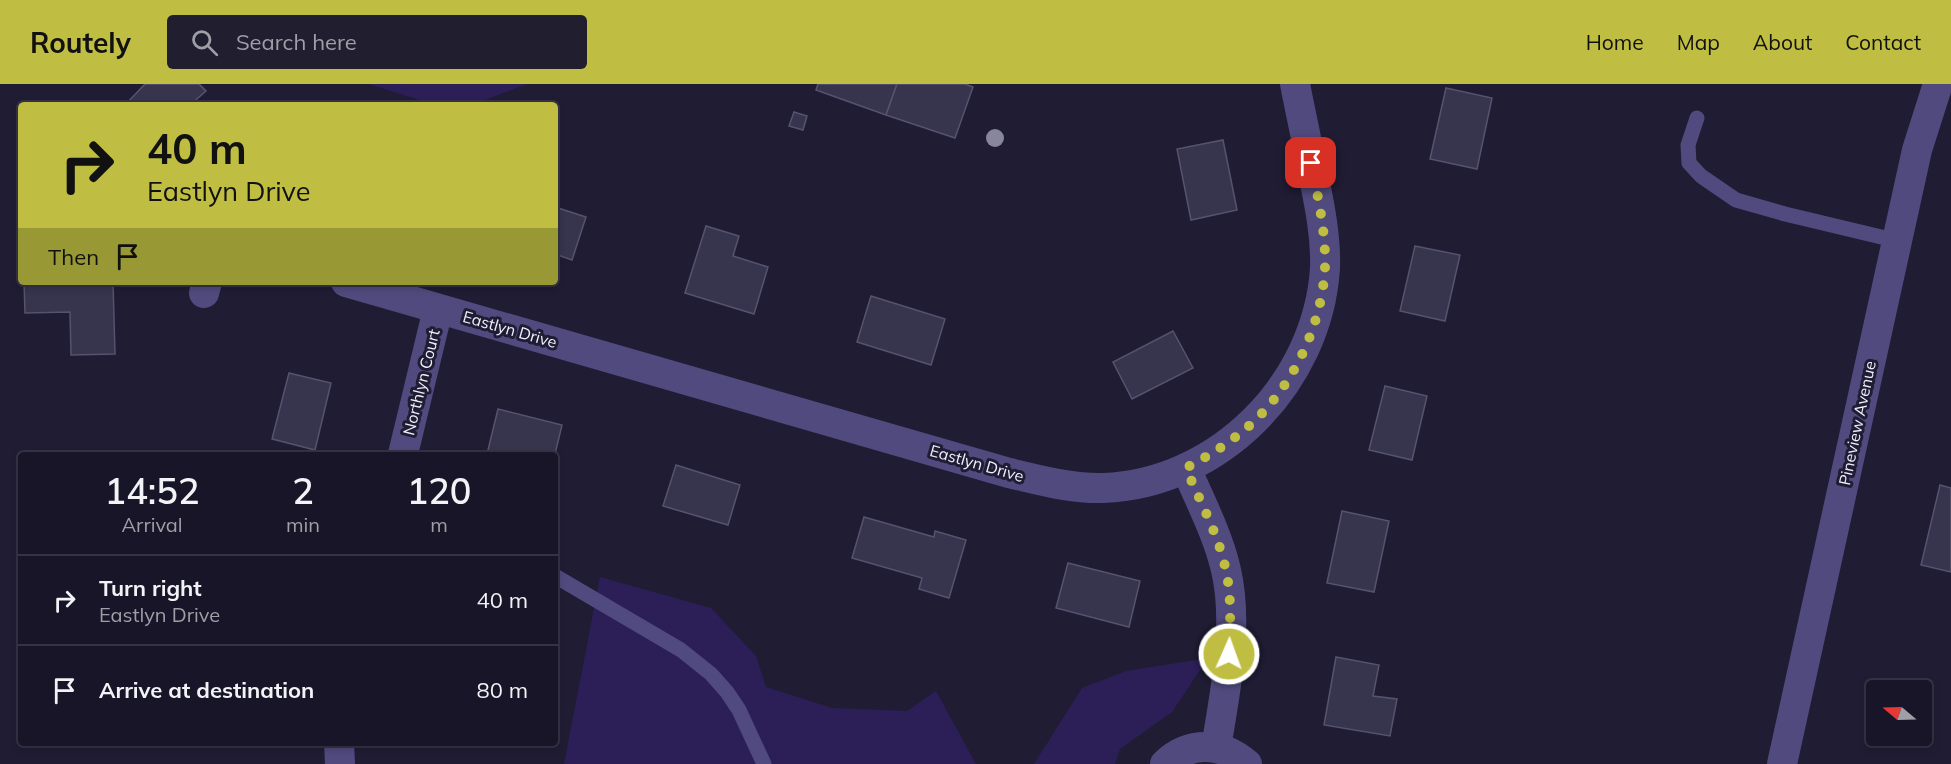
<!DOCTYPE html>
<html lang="en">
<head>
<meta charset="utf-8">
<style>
	:root { --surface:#171527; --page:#201e2f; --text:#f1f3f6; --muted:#9e9fa7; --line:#363444; --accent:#bfbe42 }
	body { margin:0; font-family:Mulish,sans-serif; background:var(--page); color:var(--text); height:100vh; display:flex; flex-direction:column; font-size:22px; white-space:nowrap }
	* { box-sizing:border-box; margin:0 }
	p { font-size:20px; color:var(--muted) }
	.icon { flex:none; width:33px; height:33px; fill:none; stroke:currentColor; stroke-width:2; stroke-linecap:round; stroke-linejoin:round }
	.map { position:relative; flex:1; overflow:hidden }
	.drawer { position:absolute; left:18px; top:368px; width:540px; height:294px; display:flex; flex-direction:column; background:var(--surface); border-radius:6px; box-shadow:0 3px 9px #0003,0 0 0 2px var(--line) }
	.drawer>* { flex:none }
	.hud { position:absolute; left:18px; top:18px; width:540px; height:183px; border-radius:6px; box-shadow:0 3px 9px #0003,0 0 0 2px var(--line); background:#bfbe42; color:#111; overflow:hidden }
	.needle { width:39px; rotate:289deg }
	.buttons { position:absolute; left:1866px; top:596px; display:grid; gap:12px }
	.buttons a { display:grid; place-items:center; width:66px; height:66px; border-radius:6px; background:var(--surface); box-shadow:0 3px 9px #0003,0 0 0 2px var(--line); font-size:30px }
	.pin { position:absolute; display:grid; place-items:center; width:51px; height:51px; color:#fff; margin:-26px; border-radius:12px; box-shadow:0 3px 9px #0006 }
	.me { position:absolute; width:66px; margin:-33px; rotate:2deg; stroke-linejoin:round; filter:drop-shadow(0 0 4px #0008) }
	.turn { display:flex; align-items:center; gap:21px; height:126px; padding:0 30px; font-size:27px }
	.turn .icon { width:78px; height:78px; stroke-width:2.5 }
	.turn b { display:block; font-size:42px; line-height:51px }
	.then { display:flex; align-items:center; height:57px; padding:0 30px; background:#0003; gap:12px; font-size:22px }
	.eta { display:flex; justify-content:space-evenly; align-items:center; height:102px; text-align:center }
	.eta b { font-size:36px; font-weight:600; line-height:42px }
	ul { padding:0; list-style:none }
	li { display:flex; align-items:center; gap:18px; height:90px; padding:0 30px; border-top:2px solid var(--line) }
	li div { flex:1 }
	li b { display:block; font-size:22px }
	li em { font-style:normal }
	header { display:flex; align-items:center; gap:36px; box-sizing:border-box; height:84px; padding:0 30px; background:var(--accent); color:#111 }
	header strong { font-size:28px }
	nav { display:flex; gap:33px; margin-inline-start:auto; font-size:21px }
	.search { width:420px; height:54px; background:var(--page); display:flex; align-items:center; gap:15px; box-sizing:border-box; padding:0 21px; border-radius:6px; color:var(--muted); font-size:22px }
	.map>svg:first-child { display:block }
	.green { fill:#2c1f58 }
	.building { fill:#37344e; stroke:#56536f; stroke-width:1.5 }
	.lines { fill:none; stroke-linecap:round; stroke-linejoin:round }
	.service { stroke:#514a7e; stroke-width:15 }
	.minor { stroke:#514a7e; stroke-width:30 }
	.tree { fill:#88869e }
	.route { stroke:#bfbe42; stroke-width:10; stroke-dasharray:0 18 }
	.labels { text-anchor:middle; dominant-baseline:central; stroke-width:6; stroke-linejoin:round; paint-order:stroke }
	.street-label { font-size:16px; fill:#f0effc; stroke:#1f1c34 }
</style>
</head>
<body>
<header>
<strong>Routely</strong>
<div class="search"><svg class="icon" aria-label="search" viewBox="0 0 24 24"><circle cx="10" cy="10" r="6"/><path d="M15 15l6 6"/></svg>Search here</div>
<nav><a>Home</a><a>Map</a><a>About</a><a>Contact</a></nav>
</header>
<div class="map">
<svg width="1951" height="680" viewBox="0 0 1951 680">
	<rect width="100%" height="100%" fill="#1f1c34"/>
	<g class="green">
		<polygon points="369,0 527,0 472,21 435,21"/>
		<polygon points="600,493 711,524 756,572 766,603 832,624 907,627 936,607 976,680 564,680"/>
		<polygon points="1208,574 1172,628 1120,665 1115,680 1034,680 1082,604 1126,587"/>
	</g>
	<g class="building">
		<polygon points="145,0 199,0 206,7 190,21 125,21"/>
		<polygon points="818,0 897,0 886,31 816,6"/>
		<polygon points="897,0 965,0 973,3 955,54 886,31"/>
		<polygon points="1446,4 1492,14 1477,85 1430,75"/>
		<polygon points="794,28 807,32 803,46 789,42"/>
		<polygon points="1223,56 1237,126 1191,136 1177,65"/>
		<polygon points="555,123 586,133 572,176 555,170"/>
		<polygon points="706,142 739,152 733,172 768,183 754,230 685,209"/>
		<polygon points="1415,162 1460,171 1445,237 1400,227"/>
		<polygon points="24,198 113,198 115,270 71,271 70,228 25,229"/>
		<polygon points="871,212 945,235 931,281 857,258"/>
		<polygon points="1173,247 1193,284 1132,315 1113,278"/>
		<polygon points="289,289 331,299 315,366 272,355"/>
		<polygon points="1385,302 1427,312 1412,376 1369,366"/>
		<polygon points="498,325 562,341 555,370 487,370"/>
		<polygon points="676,381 740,401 728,441 663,422"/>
		<polygon points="1940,401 1951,404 1951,488 1921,481"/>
		<polygon points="1342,427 1389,437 1374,508 1327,499"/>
		<polygon points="864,433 934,453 935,447 966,456 949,514 919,505 922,494 852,474"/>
		<polygon points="1068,479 1140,497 1129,543 1056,524"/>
		<polygon points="1336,573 1379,581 1373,612 1397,615 1390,652 1324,641"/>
	</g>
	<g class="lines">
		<g class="service">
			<polyline points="1697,34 1688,61 1689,79 1701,92 1736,116 1785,130 1898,157"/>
			<polyline points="555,492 681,566 711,590 727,608 739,626 764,680"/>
		</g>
		<g class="minor">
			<path d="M 346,198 L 1009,389 C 1040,396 1071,405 1103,404 C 1219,400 1318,299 1325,184 C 1326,154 1320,123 1314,94 C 1308,62 1301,31 1295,0"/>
			<polyline points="204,209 207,198"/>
			<polyline points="403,370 438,225"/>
			<path d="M 1186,384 C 1200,417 1218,451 1226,486 C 1239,542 1225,608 1216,664"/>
			<polyline points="339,658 340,680"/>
			<path d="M 1165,680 C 1189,657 1222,658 1247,680"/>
			<polyline points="1782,680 1917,66 1938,0"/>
		</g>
	</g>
	<circle class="tree" cx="995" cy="54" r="9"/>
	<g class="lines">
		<path class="route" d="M 1229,570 C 1230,543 1232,514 1226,487 C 1219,451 1200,418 1186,384 C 1206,373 1225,362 1243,347 C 1290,309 1322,244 1325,183 C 1326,148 1318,113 1311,79"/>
	</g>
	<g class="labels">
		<g class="street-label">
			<text transform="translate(510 245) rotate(16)">Eastlyn Drive</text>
			<text transform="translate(421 298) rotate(-76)">Northlyn Court</text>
			<text transform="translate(1857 339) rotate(-78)">Pineview Avenue</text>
			<text transform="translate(977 379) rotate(16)">Eastlyn Drive</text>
		</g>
	</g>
</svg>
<div class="buttons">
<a><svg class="needle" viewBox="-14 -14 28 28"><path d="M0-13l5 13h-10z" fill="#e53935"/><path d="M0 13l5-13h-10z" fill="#9e9fa7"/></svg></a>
</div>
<div class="pin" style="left:1311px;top:79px;background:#d93025"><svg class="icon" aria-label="arrive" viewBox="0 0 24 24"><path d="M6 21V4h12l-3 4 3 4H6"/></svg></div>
<svg class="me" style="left:1229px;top:570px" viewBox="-20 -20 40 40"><circle r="17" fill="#bfbe42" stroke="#fff" stroke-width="3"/><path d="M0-11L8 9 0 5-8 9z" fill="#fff"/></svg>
<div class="hud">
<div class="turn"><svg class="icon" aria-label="right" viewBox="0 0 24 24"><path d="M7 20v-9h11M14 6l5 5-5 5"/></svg><div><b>40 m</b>Eastlyn Drive</div></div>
<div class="then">Then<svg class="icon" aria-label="arrive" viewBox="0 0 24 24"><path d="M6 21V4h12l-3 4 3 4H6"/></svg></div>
</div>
<section class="drawer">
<div class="eta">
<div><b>14:52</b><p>Arrival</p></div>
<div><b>2</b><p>min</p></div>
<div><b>120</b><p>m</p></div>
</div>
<ul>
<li><svg class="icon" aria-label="right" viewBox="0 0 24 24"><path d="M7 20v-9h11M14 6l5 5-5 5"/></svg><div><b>Turn right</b><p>Eastlyn Drive</p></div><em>40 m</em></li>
<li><svg class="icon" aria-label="arrive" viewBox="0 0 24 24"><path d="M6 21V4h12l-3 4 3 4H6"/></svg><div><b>Arrive at destination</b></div><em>80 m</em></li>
</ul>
</section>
</div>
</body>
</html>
